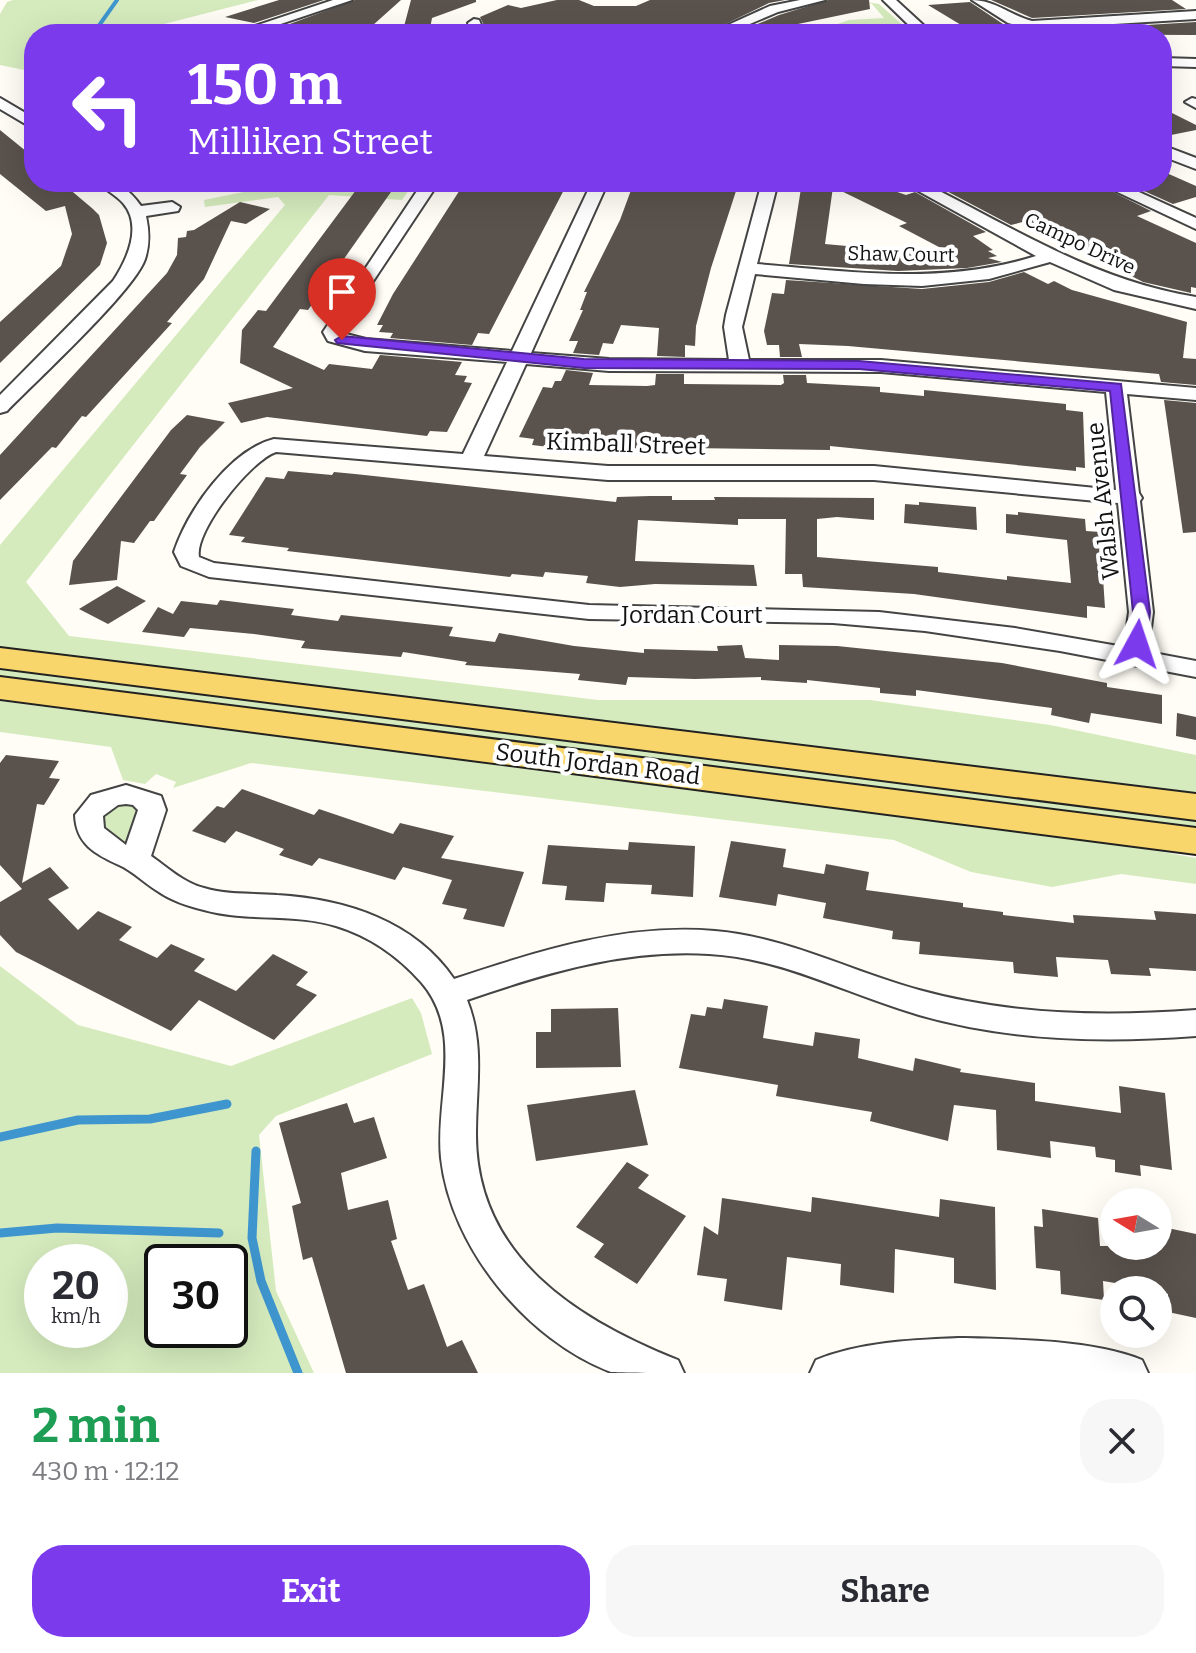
<!DOCTYPE html>
<html lang="en">
<head>
<meta charset="utf-8">
<style>
	:root { --surface:#fff; --page:#f7f7f7; --text:#2b2b33; --muted:#7c7c81; --accent:#7c3aed }
	body { margin:0; font-family:Bitter,serif; background:var(--page); color:var(--text); height:100vh; display:flex; flex-direction:column; font-size:30px; white-space:nowrap }
	* { box-sizing:border-box; margin:0 }
	p { font-size:26px; color:var(--muted) }
	.icon { flex:none; width:44px; height:44px; fill:none; stroke:currentColor; stroke-width:2; stroke-linecap:round; stroke-linejoin:round }
	.map { position:relative; height:1373px; overflow:hidden }
	.drawer { display:flex; flex-direction:column; background:var(--surface); flex:1 }
	.drawer>* { flex:none }
	.top-card { position:absolute; left:24px; top:24px; width:1148px; height:168px; border-radius:32px; box-shadow:0 8px 32px #0002; background:#7c3aed; color:#fff; overflow:hidden }
	.needle { width:52px; rotate:281deg }
	.buttons { position:absolute; left:1100px; top:1188px; display:grid; gap:16px }
	.buttons a { display:grid; place-items:center; width:72px; height:72px; border-radius:50%; background:var(--surface); box-shadow:0 8px 32px #0002; font-size:40px }
	.speed { position:absolute; left:24px; top:1244px; display:flex; gap:16px; font-size:40px; font-weight:700; text-align:center }
	.speed>* { display:grid; place-content:center; width:104px; height:104px; border-radius:50%; background:var(--surface); box-shadow:0 8px 32px #0002; line-height:1 }
	.speed small { font-size:20px; font-weight:400 }
	.speed .limit { border:4px solid #111; border-radius:12px; background:#fff; color:#111 }
	.pin { position:absolute; display:grid; place-items:center; width:68px; height:68px; color:#fff; margin:-82px -34px; border-radius:50% 50% 50% 0; rotate:-45deg; box-shadow:0 0 8px #0007 }
	.pin .icon { rotate:45deg }
	.me { position:absolute; width:88px; margin:-44px; rotate:5deg; stroke-linejoin:round; filter:drop-shadow(0 0 6px #0008) }
	.turn { display:flex; align-items:center; gap:28px; height:168px; padding:0 32px; font-size:36px }
	.turn .icon { width:104px; height:104px; stroke-width:2.5 }
	.turn b { display:block; font-size:56px; line-height:68px }
	.round { display:grid; place-items:center; flex:none; width:84px; height:84px; border-radius:32px; background:var(--page) }
	.summary { display:flex; align-items:center; justify-content:space-between; height:136px; padding:0 32px }
	h1 { font-size:48px; font-weight:700; line-height:60px; color:#1e9e55 }
	.button { display:flex; gap:16px; margin-top:auto; padding:16px 32px }
	.button a { flex:1; height:92px; border-radius:32px; background:var(--accent); color:#fff; font-size:32px; font-weight:700; line-height:92px; text-align:center }
	.button a+a { background:var(--page); color:var(--text) }
	.map>svg:first-child { display:block }
	.green { fill:#d5ebbd; fill-rule:evenodd }
	.lines { fill:none; stroke-linecap:round; stroke-linejoin:round }
	.stream-far2 { stroke:#3f96cf; stroke-width:4 }
	.stream-far1 { stroke:#3f96cf; stroke-width:5 }
	.stream { stroke:#3f96cf; stroke-width:9 }
	.building { fill:#5a524d; fill-rule:evenodd }
	.minor-casing { stroke:#444; stroke-width:4 }
	.major-casing { stroke:#222; stroke-width:4 }
	.minor { fill:#fff; fill-rule:evenodd }
	.major { fill:#f9d66b; fill-rule:evenodd }
	.route { fill:#7c3aed; stroke:#51269a; stroke-width:2 }
	.labels { text-anchor:middle; dominant-baseline:central; stroke-width:8; stroke-linejoin:round; paint-order:stroke }
	.far-street-label { font-size:20px; fill:#111; stroke:#fff }
	.street-label { font-size:24px; fill:#111; stroke:#fff }
</style>
</head>
<body>
<div class="map">
<svg width="1196" height="1373" viewBox="0 0 1196 1373">
	<rect width="100%" height="100%" fill="#fffdf5"/>
	<g class="green">
		<polygon points="13,0 258,0 125,34 34,34 34,72 0,65 0,14 7,2"/>
		<polygon points="860,1 879,4 913,34 808,34 849,20 884,18 872,4"/>
		<polygon points="268,182 340,182 338,185 409,190 402,200 329,195 26,582 69,636 598,700 870,700 1050,725 1196,755 1196,793 1101,785 0,648 0,545 285,205 278,197 205,207 204,200 269,187"/>
		<polygon points="0,669 1196,819 1196,829 0,679"/>
		<polygon points="0,701 1124,845 1196,858 1196,884 1121,874 1052,887 971,872 894,840 251,763 173,788 176,782 156,774 145,784 123,780 111,747 0,732"/>
		<polygon points="130,803 139,812 125,843 100,822 100,816 111,806"/>
		<path d="M 0,966 L 78,1025 L 231,1066 L 412,998 L 421,1013 L 432,1054 L 276,1116 L 259,1135 L 276,1291 L 314,1373 L 0,1373 ZM 42,1262 L 110,1262 L 110,1330 L 42,1330 ZM 162,1262 L 230,1262 L 230,1330 L 162,1330 Z"/>
	</g>
	<g class="lines">
		<g class="stream-far2">
			<polyline points="93,34 117,0"/>
			<polyline points="1162,90 1170,93"/>
		</g>
		<polyline class="stream-far1" points="315,182 328,184"/>
		<g class="stream">
			<polyline points="0,1137 78,1120 150,1119 227,1104"/>
			<polyline points="256,1151 252,1238 261,1281 298,1373"/>
			<polyline points="0,1233 57,1228 219,1233"/>
		</g>
	</g>
	<g class="building">
		<polygon points="279,0 324,0 254,23 225,17"/>
		<polygon points="355,0 401,0 363,34 298,34 276,29"/>
		<polygon points="411,0 476,0 476,2 432,18 430,29 424,29 423,34 402,34"/>
		<polygon points="557,0 579,0 594,6 636,6 650,0 785,0 769,3 705,34 488,34 480,17 508,5 521,8"/>
		<polygon points="828,0 869,0 870,9 750,34 734,34 779,15"/>
		<polygon points="991,0 1172,0 1186,9 1032,18"/>
		<polygon points="970,2 1006,26 1031,32 1196,22 1196,35 976,34 928,5"/>
		<polygon points="1162,108 1196,125 1196,130 1171,135 1162,131"/>
		<polygon points="0,130 32,156 29,156 34,160 34,182 61,182 93,209 99,215 107,243 100,265 0,363 0,322 61,266 72,234 65,206 46,211 0,174"/>
		<polygon points="1162,171 1196,186 1196,197 1173,204 1124,182 1162,182"/>
		<polygon points="362,182 398,182 308,310 300,309 273,347 324,370 329,364 372,369 380,355 462,362 455,375 467,376 464,382 472,383 447,432 430,431 427,436 267,417 241,423 228,403 293,388 240,363 242,330 258,310 266,311"/>
		<polygon points="465,182 567,184 489,334 478,333 472,345 390,338 393,333 379,332 383,325 377,325 393,294"/>
		<polygon points="634,182 731,182 729,190 736,191 711,268 696,326 695,346 685,345 685,357 657,356 659,328 621,325 613,344 603,343 599,355 573,353 578,341 569,341 583,310 580,310 587,292 584,292 620,220"/>
		<path d="M 802,182 L 868,182 L 906,195 L 915,192 L 986,232 L 973,236 L 993,250 L 988,251 L 997,256 L 988,258 L 1002,262 L 967,268 L 898,271 L 789,264 ZM 833,187 L 907,223 L 899,226 L 956,256 L 825,244 Z"/>
		<polygon points="954,182 1093,182 1151,211 1137,216 1196,243 1196,288 1191,287 1191,293 1143,282 1026,221 1011,225 937,186"/>
		<polygon points="240,202 270,209 246,224 231,221 204,279 167,322 172,323 86,417 82,416 56,448 52,447 0,500 0,455 167,273 177,255 178,238 186,237 187,231 194,230"/>
		<polygon points="1024,272 1048,284 1054,281 1072,290 1187,322 1183,358 1196,359 1196,385 1161,382 1159,374 848,346 799,344 802,357 780,357 779,345 767,345 764,331 772,293 784,294 786,280 922,289 989,282"/>
		<polygon points="566,370 593,373 589,385 647,386 655,385 656,374 684,374 684,384 781,385 784,383 783,375 806,375 807,383 880,387 880,392 924,396 924,390 1066,404 1066,410 1083,412 1085,468 1076,467 1076,471 830,446 830,450 686,448 686,452 631,452 631,448 585,446 583,451 532,445 534,439 519,437 543,387 552,388 555,381 561,381"/>
		<polygon points="1164,400 1196,403 1196,532 1183,533"/>
		<polygon points="187,415 225,422 200,447 180,474 187,475 154,521 150,521 134,543 121,541 117,580 69,585 73,561 171,430"/>
		<polygon points="288,471 332,475 334,472 355,474 616,502 617,497 650,496 672,496 672,500 715,500 714,497 874,498 874,520 837,517 817,519 817,557 938,567 938,572 1007,580 1007,576 1071,583 1067,540 1006,533 1006,514 1018,515 1018,512 1085,519 1086,531 1100,532 1105,608 1087,606 1087,618 914,594 803,587 802,574 785,574 786,519 738,519 738,525 638,520 635,561 754,565 757,586 655,584 620,587 586,583 588,576 545,572 543,577 512,574 510,577 287,551 289,548 241,542 245,537 229,535 266,477 284,479"/>
		<polygon points="919,502 976,507 977,530 904,523 905,504 919,505"/>
		<polygon points="117,586 146,601 108,624 79,609"/>
		<polygon points="220,600 294,609 291,615 338,621 341,615 453,627 449,636 495,642 499,633 574,646 644,653 644,649 718,651 717,646 742,645 745,658 779,660 779,645 837,646 1002,663 1107,683 1107,687 1162,695 1162,724 1091,713 1089,723 1051,715 1052,708 916,690 916,696 880,693 880,688 807,680 807,683 761,680 761,677 695,679 628,677 626,685 578,680 580,674 465,665 467,662 403,652 401,657 301,648 305,641 254,634 190,628 184,637 142,632 158,607 173,614 181,601 217,605"/>
		<polygon points="1177,713 1196,717 1196,740 1176,736"/>
		<polygon points="6,755 59,761 49,778 60,779 44,805 37,804 22,883 50,867 69,888 48,899 78,930 98,911 132,927 119,940 157,958 171,944 205,959 194,971 236,991 273,954 308,972 296,985 317,995 274,1040 199,1000 171,1031 16,952 0,935 0,902 22,889 0,865 0,763"/>
		<polygon points="242,789 314,815 319,809 393,834 400,823 454,836 441,858 524,872 504,927 463,919 467,909 442,904 452,880 403,867 395,880 319,858 312,866 279,855 284,849 236,831 225,843 192,831 217,806 224,808"/>
		<polygon points="731,841 786,849 783,867 824,874 826,864 869,872 866,890 963,903 963,907 1003,912 1003,915 1074,923 1073,915 1156,920 1154,911 1196,914 1196,971 1149,968 1151,976 1111,974 1108,960 1056,957 1058,977 1014,973 1013,962 919,954 920,942 892,939 893,931 823,918 826,903 778,894 776,906 719,897"/>
		<polygon points="629,842 695,846 693,897 651,894 652,885 606,883 604,902 565,900 567,886 542,884 548,845 628,850"/>
		<polygon points="724,999 768,1006 763,1038 813,1046 815,1032 860,1039 858,1058 913,1071 915,1058 961,1069 960,1072 1035,1083 1035,1101 1121,1113 1119,1086 1165,1093 1172,1170 1140,1165 1141,1176 1115,1172 1115,1160 1096,1157 1095,1147 1050,1141 1051,1158 997,1150 996,1110 954,1105 948,1141 870,1121 872,1112 776,1096 778,1085 679,1068 691,1014 705,1016 707,1007 722,1009"/>
		<polygon points="618,1008 621,1067 536,1068 536,1032 551,1032 551,1009"/>
		<polygon points="635,1090 648,1145 536,1161 527,1105"/>
		<polygon points="347,1103 354,1123 374,1117 387,1158 341,1173 348,1210 388,1200 397,1239 391,1241 408,1290 424,1284 447,1347 462,1340 478,1373 346,1373 312,1257 303,1260 292,1206 301,1203 279,1123"/>
		<polygon points="627,1162 649,1175 638,1188 686,1216 637,1284 594,1257 604,1244 576,1227"/>
		<polygon points="812,1197 939,1217 940,1199 995,1207 996,1290 954,1283 954,1258 895,1249 894,1293 840,1285 841,1264 787,1257 782,1310 724,1301 727,1279 697,1275 704,1226 718,1235 722,1198 811,1212"/>
		<polygon points="1042,1209 1098,1218 1100,1246 1158,1246 1158,1226 1196,1234 1196,1318 1168,1312 1168,1294 1158,1290 1103,1281 1104,1300 1061,1294 1060,1271 1036,1268 1034,1226 1043,1227"/>
	</g>
	<g class="lines">
		<g class="minor-casing">
			<g id="minor">
				<polygon points="333,0 352,0 251,34 231,34"/>
				<polygon points="800,0 825,0 778,12 726,34 708,34 770,6"/>
				<polygon points="883,0 896,0 933,34 918,34"/>
				<path d="M 972,0 C 994,0 1010,15 1032,21 L 1196,11 L 1196,19 L 1032,29 L 1008,23 Z"/>
				<polygon points="474,19 479,20 485,34 471,34 468,23"/>
				<polygon points="1162,58 1196,59 1196,67 1162,66"/>
				<polygon points="0,98 34,118 34,129 0,109"/>
				<polygon points="1192,98 1196,99 1196,108 1185,102"/>
				<polygon points="1162,145 1196,158 1196,169 1162,156"/>
				<path d="M 98,182 C 119,182 129,189 141,206 L 172,202 L 180,207 L 178,211 L 146,216 C 149,230 150,244 145,259 C 135,290 35,382 7,411 L 0,413 L 0,395 L 113,281 C 127,260 143,226 123,203 C 116,195 105,190 98,182 Z"/>
				<path d="M 423,182 L 439,182 L 344,325 L 342,333 L 366,339 L 512,351 L 592,182 L 608,182 L 531,353 L 609,359 L 729,360 L 724,327 L 726,315 L 762,182 L 778,182 L 757,264 C 852,272 944,285 1036,256 L 902,182 L 922,182 C 1012,227 1095,281 1196,297 L 1196,309 L 1114,290 L 1050,262 L 989,279 L 922,286 L 864,284 L 755,274 L 742,327 L 749,360 L 881,360 L 1196,388 L 1196,400 L 1127,394 L 1139,493 L 1142,498 L 1140,501 L 1153,612 L 1148,652 L 1196,661 L 1196,677 L 1060,651 L 925,631 L 833,623 L 589,619 L 209,577 L 181,566 L 174,552 C 188,510 230,450 274,439 L 463,454 L 507,362 L 365,351 L 328,341 L 323,332 ZM 526,364 L 609,371 L 881,372 L 1106,392 L 1116,490 L 874,466 L 608,466 L 484,456 ZM 276,452 L 608,480 L 874,480 L 1118,503 L 1129,612 L 1124,647 L 1015,628 L 879,612 L 589,605 L 214,563 L 199,557 C 194,531 251,460 276,452 Z"/>
				<polygon points="1096,182 1117,182 1196,218 1196,229"/>
				<path d="M 126,785 L 161,796 L 166,810 L 151,856 C 168,868 184,883 204,888 C 227,895 253,893 277,895 C 345,899 415,921 454,979 C 539,951 625,923 715,931 C 787,937 850,971 919,990 C 1010,1015 1103,1017 1196,1010 L 1196,1036 C 1103,1043 1010,1041 919,1015 C 849,995 783,958 709,954 C 624,949 546,973 467,1000 C 485,1045 476,1087 476,1133 C 475,1256 577,1320 678,1360 L 684,1373 C 665,1373 628,1373 611,1372 C 527,1340 451,1248 441,1158 C 435,1099 465,1032 421,982 C 398,956 369,936 336,926 C 293,913 247,922 204,910 C 188,906 172,901 159,892 C 145,884 133,871 119,865 C 95,854 76,844 75,815 L 91,795 ZM 126,804 L 133,805 L 138,810 L 126,845 L 104,828 L 103,816 L 118,805 Z"/>
				<path d="M 959,1338 C 1012,1339 1093,1340 1142,1360 L 1148,1373 L 810,1373 L 816,1360 C 861,1342 911,1340 959,1338 Z"/>
			</g>
		</g>
		<g class="major-casing">
			<g id="major">
				<polygon points="0,648 1196,794 1196,820 0,668"/>
				<polygon points="0,677 1196,828 1196,854 0,699"/>
			</g>
		</g>
		<use href="#minor" class="minor"/>
		<use href="#major" class="major"/>
	</g>
	<polygon class="route" points="342,336 584,359 859,361 1121,384 1150,612 1146,644 1137,649 1128,644 1133,612 1110,391 859,369 584,368 337,343 335,340"/>
	<g class="labels">
		<g class="far-street-label">
			<text transform="translate(1080 243) rotate(25)">Campo Drive</text>
			<text transform="translate(901 254) rotate(1)">Shaw Court</text>
		</g>
		<g class="street-label">
			<text transform="translate(626 444) rotate(2)">Kimball Street</text>
			<text transform="translate(1103 501) rotate(-96)">Walsh Avenue</text>
			<text x="692" y="615">Jordan Court</text>
			<text transform="translate(598 764) rotate(7)">South Jordan Road</text>
		</g>
	</g>
</svg>
<div class="buttons">
<a><svg class="needle" viewBox="-14 -14 28 28"><path d="M0-13l5 13h-10z" fill="#e53935"/><path d="M0 13l5-13h-10z" fill="#7c7c81"/></svg></a>
<a><svg class="icon" aria-label="search" viewBox="0 0 24 24"><circle cx="10" cy="10" r="6"/><path d="M15 15l6 6"/></svg></a>
</div>
<div class="speed"><div>20<small>km/h</small></div><div class="limit">30</div></div>
<div class="pin" style="left:342px;top:340px;background:#d93025"><svg class="icon" aria-label="arrive" viewBox="0 0 24 24"><path d="M6 21V4h12l-3 4 3 4H6"/></svg></div>
<svg class="me" style="left:1137px;top:644px" viewBox="-20 -20 40 40"><path d="M0-17L14 15 0 8-14 15z" fill="#7c3aed" stroke="#fff" stroke-width="4"/></svg>
<div class="top-card">
<div class="turn"><svg class="icon" aria-label="left" viewBox="0 0 24 24"><path d="M17 20v-9H6M10 6l-5 5 5 5"/></svg><div><b>150 m</b>Milliken Street</div></div>
</div>
</div>
<section class="drawer">
<div class="summary"><div><h1>2 min</h1><p>430 m · 12:12</p></div><a class="round"><svg class="icon" aria-label="close" viewBox="0 0 24 24"><path d="M6 6l12 12M18 6L6 18"/></svg></a></div>
<div class="button"><a>Exit</a><a>Share</a></div>
</section>
</body>
</html>
